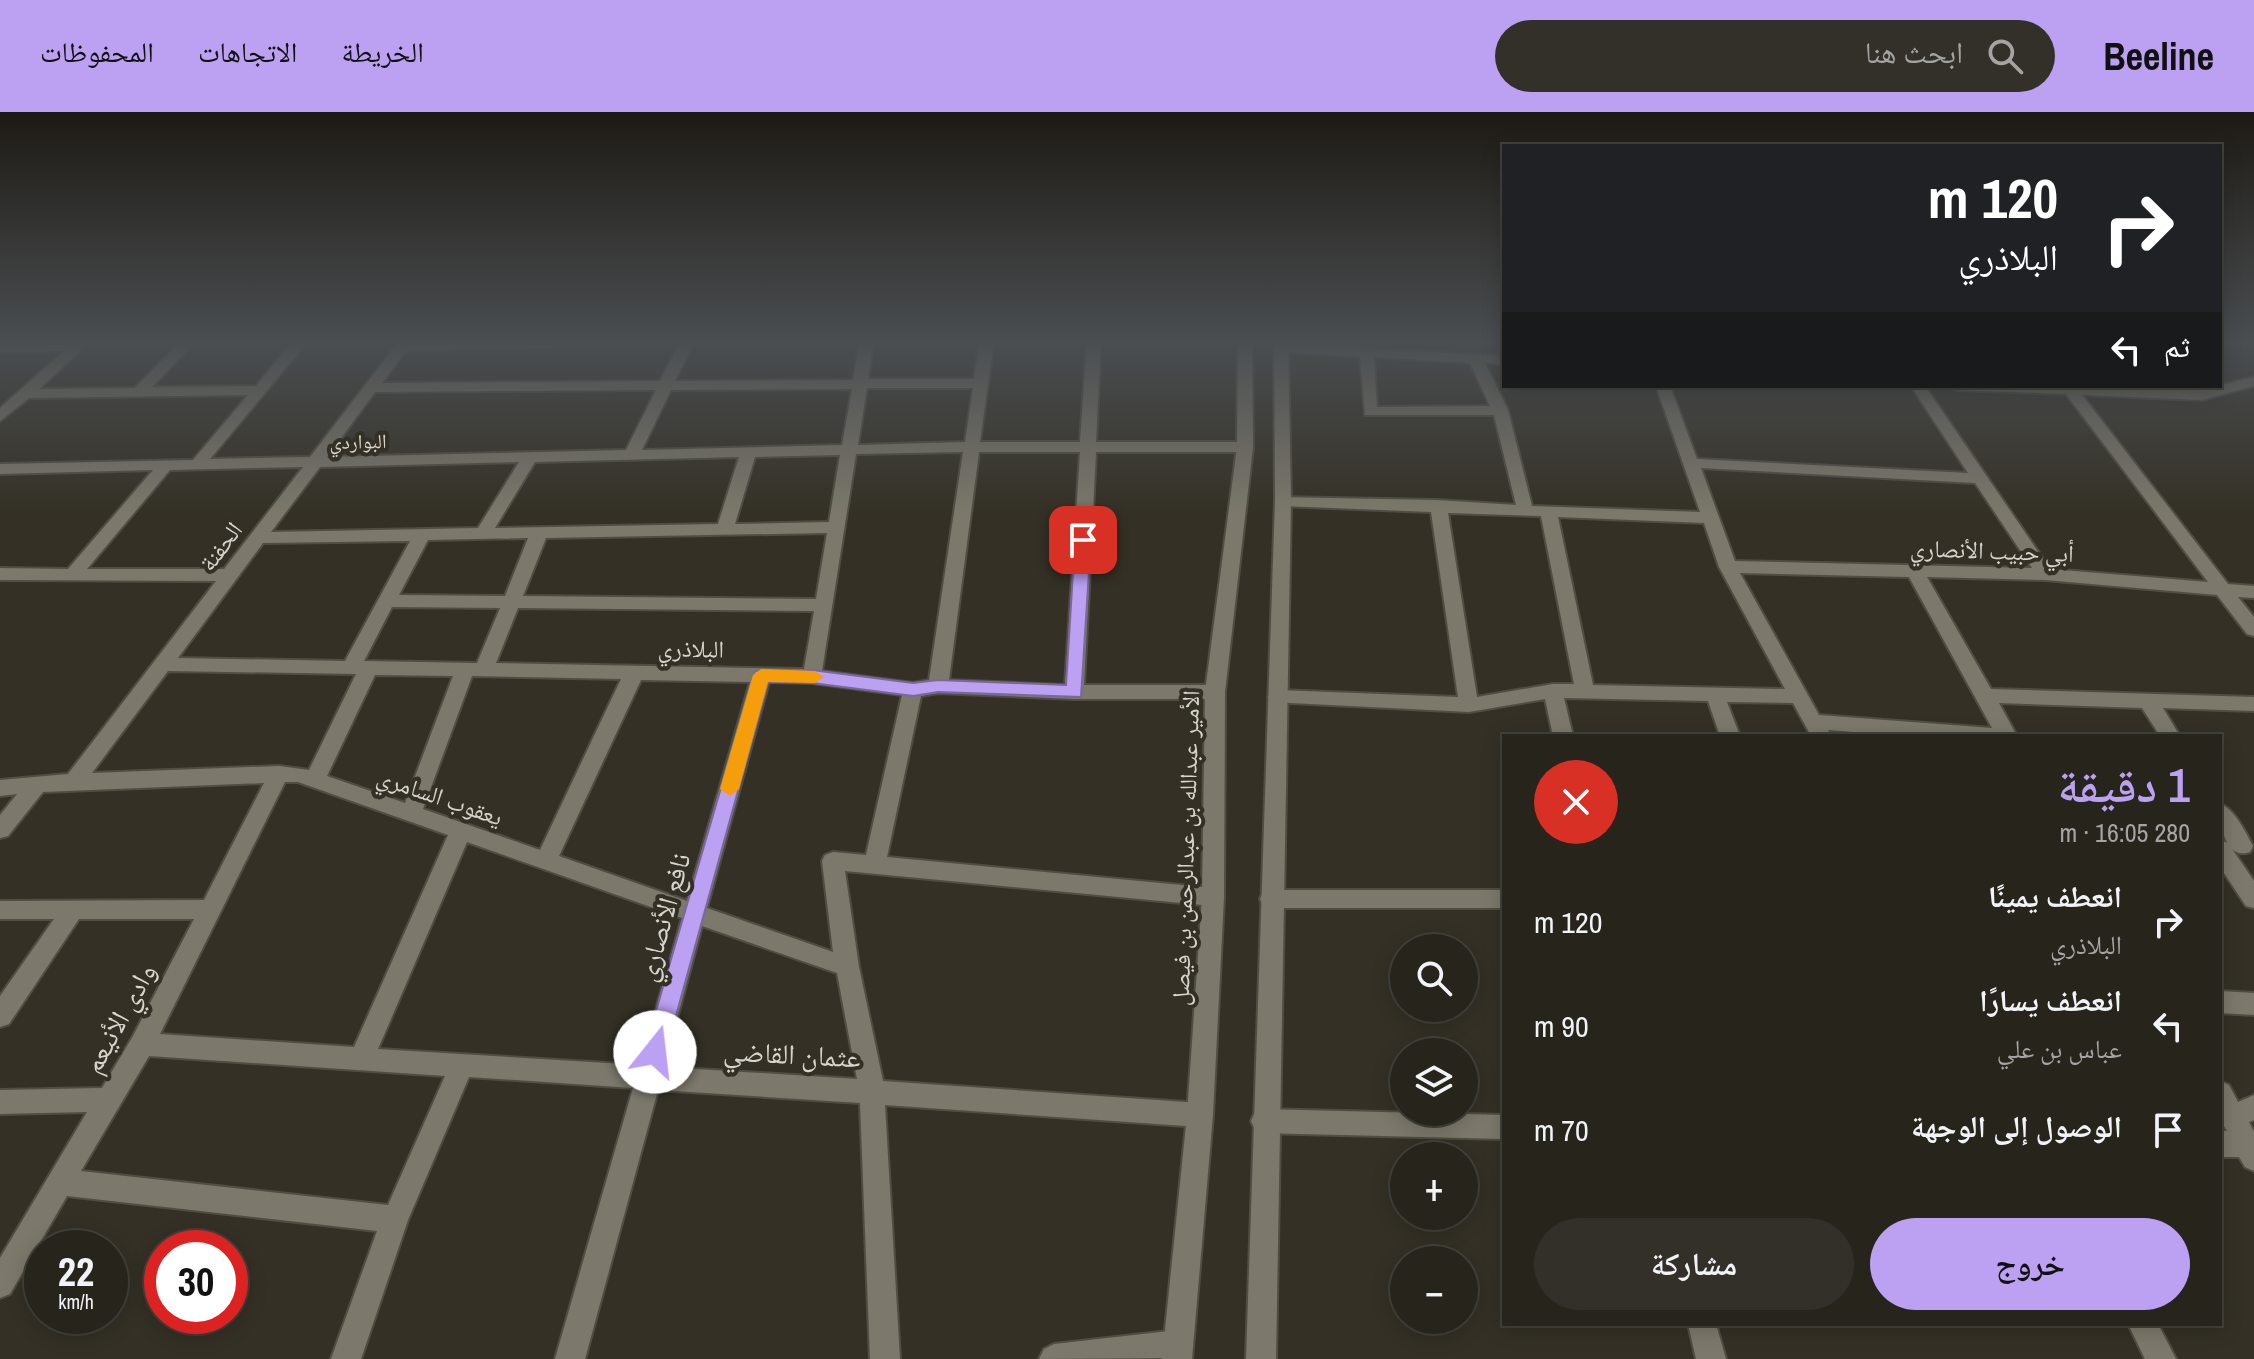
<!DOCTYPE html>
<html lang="ar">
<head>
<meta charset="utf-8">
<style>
	:root { --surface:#27241c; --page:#333029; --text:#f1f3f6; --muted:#a4a4a3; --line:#43413b; --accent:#bca0f2 }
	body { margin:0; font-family:"Archivo Narrow","Noto Naskh Arabic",sans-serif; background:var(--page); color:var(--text); direction:rtl; height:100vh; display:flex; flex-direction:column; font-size:30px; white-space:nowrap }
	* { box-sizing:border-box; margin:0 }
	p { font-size:26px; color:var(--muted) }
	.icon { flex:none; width:44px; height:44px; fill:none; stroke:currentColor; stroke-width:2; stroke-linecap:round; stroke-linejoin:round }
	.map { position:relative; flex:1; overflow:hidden; direction:ltr }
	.drawer { position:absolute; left:1502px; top:622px; width:720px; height:592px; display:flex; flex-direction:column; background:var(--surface); border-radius:0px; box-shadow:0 4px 20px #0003,0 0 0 2px var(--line); direction:rtl }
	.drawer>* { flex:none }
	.top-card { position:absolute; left:1502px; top:32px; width:720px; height:244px; border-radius:0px; box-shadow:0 4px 20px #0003,0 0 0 2px var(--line); direction:rtl; background:#202124; color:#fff; overflow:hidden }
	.buttons { position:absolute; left:1390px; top:822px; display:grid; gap:16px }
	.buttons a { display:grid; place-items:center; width:88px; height:88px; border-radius:50%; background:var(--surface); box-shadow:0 4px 20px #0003,0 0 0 2px var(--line); font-size:40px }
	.speed { position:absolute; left:24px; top:1118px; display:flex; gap:16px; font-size:40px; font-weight:700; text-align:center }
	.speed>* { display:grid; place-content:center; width:104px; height:104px; border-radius:50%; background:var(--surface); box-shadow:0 4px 20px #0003,0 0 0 2px var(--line); line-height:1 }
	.speed small { font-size:20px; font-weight:400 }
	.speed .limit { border:12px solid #d22; background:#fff; color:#111 }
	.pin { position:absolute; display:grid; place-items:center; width:68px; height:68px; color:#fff; margin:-34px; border-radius:16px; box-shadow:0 4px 12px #0006 }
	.me { position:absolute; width:88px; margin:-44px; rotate:16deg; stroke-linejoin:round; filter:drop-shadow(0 0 6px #0008) }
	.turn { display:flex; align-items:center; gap:28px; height:168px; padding:0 32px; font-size:36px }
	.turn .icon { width:104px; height:104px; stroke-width:2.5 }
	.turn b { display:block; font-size:56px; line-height:68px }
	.then { display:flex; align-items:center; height:76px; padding:0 32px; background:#0003; gap:16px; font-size:30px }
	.round { display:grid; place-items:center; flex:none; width:84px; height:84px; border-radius:42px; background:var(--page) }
	.overview { display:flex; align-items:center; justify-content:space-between; height:136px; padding:0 32px }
	h1 { font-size:48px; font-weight:600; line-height:60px; color:var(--accent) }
	.cta { display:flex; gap:16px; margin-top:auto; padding:16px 32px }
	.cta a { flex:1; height:92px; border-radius:48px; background:var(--accent); color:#111; font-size:32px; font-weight:600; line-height:92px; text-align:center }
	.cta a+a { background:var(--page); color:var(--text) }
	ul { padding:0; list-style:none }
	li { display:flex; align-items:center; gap:24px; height:104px; padding:0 32px }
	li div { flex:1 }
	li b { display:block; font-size:30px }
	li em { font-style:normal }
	header { display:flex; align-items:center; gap:48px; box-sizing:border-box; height:112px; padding:0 40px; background:var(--accent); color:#111 }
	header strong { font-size:38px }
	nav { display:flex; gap:44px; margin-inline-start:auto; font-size:28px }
	.search { width:560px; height:72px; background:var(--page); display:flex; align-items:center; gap:20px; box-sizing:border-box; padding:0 28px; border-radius:44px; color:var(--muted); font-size:30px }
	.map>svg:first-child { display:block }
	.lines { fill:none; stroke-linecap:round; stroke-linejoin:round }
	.minor-casing { stroke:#504d43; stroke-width:4 }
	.secondary-casing { stroke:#504d43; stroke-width:4 }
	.minor { fill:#7c786b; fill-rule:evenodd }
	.secondary { fill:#7c786b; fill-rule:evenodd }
	.route { fill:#bca0f2; stroke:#7a689d; stroke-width:2 }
	.slow { fill:#f59e0b }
	.labels { text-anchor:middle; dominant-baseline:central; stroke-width:8; stroke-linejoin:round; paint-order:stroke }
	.far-street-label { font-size:20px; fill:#d6d4cd; stroke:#343025 }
	.street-label { font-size:24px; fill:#d6d4cd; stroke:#343025 }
	.near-street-label { font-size:28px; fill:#d6d4cd; stroke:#343025 }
</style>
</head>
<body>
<header>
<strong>Beeline</strong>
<div class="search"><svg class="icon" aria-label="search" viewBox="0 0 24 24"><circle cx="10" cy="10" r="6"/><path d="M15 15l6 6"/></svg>ابحث هنا</div>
<nav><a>الخريطة</a><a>الاتجاهات</a><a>المحفوظات</a></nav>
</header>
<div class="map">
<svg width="2254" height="1247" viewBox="0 0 2254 1247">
	<rect width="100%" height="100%" fill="#343025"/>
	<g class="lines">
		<g class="minor-casing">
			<g id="minor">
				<path d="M 76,228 L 92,228 L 39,277 L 135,276 L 182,228 L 197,228 L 152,275 L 256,274 L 294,228 L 309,228 L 210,347 L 310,345 L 400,228 L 695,228 L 675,269 L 853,268 L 860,228 L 874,228 L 868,267 L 974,267 L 980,228 L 994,228 L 980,330 L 1080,330 L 1087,228 L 1101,228 L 1096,330 L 1245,330 L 1253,335 L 1245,340 L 1096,340 L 1084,573 L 1215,573 L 1225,580 L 1215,587 L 1074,587 L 938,581 L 921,584 L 887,745 L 1213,776 L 1221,778 L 1224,785 L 1221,792 L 1213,794 L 845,759 L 859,855 L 883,969 L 1200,991 L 1209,994 L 1213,1003 L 1209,1012 L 1200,1015 L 885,993 L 900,1247 L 870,1247 L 860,991 L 658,978 L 585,1247 L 555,1247 L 633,976 L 469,965 L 408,1108 L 361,1247 L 331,1247 L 377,1119 L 67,1084 L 10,1182 L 0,1186 L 0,1146 L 87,1000 L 0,1002 L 0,978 L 102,976 L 133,924 L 194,807 L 79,807 L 9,912 L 0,915 L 0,884 L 54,807 L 0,807 L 0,789 L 204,788 L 264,671 L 43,680 L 8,724 L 0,726 L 0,703 L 17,682 L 0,684 L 0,668 L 68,662 L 216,469 L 0,468 L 0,456 L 68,457 L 153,358 L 0,362 L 0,352 L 193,348 L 248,283 L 29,286 L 0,309 L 0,296 L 64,239 L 0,240 L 0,232 L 73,231 ZM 679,232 L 660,269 L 382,271 L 406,239 ZM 867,276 L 973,276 L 965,330 L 858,333 ZM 852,277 L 842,333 L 642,338 L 671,278 ZM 656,278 L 626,338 L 327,345 L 375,280 ZM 963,340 L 929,568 L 913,571 L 822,559 L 856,342 ZM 979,340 L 1080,340 L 1065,573 L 949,568 ZM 840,343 L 829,410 L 735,412 L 755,345 ZM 739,345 L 718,412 L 495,416 L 535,350 ZM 519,350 L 478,416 L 271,420 L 320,355 ZM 303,355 L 224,457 L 87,457 L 170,358 ZM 827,421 L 816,487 L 523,484 L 546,426 ZM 528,426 L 505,484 L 399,483 L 428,428 ZM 410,429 L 345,549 L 178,546 L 263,431 ZM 392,495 L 500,496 L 477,551 L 364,549 ZM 518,496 L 814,499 L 804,557 L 496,551 ZM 168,559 L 356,562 L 309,658 L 279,654 L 92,661 ZM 375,563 L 453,564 L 405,691 L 327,664 ZM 472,564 L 621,567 L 540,738 L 423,697 ZM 641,568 L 750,570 L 687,789 L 559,744 ZM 769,570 L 812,571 L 902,583 L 866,743 L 833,740 L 825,743 L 822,749 L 833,840 L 707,796 ZM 285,670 L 298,670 L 448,723 L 354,935 L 160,922 ZM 467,730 L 682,806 L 640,953 L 378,937 ZM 702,814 L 837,861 L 857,967 L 664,955 ZM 149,944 L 445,964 L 388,1093 L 81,1059 Z"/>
				<path d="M 1281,232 L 1504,244 L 1504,252 L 1485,251 L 1508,298 L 1532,394 L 1700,400 L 1656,274 L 1670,274 L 1697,347 L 1968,361 L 1911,274 L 1925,274 L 2050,457 L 2208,470 L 2066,282 L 1957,278 L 1950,274 L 2202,278 L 2254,265 L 2254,274 L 2202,288 L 2082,283 L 2228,472 L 2254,474 L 2254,486 L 2238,485 L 2254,505 L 2254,524 L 2247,522 L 2217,483 L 2045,468 L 1927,465 L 1991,577 L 2254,585 L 2254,599 L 2163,596 L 2180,624 L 2160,624 L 2142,596 L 1999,591 L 2017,624 L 1905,624 L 1828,618 L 1831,624 L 1811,624 L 1793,591 L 1727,590 L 1740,624 L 1720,624 L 1708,589 L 1564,586 L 1573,624 L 1553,624 L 1545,587 L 1469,600 L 1271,590 L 1268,585 L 1271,580 L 1278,578 L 1458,585 L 1431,400 L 1283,394 L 1275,389 L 1277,385 L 1438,388 L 1516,393 L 1494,303 L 1365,303 L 1360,245 L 1276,239 L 1276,233 ZM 1374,245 L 1470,251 L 1490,294 L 1377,295 ZM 1701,356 L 1975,371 L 2032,456 L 1735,449 ZM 1448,401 L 1541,404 L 1574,572 L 1553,572 L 1477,585 ZM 1558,405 L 1704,411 L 1719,455 L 1785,577 L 1593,573 ZM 1740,461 L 1909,465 L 1992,616 L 1819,603 Z"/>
				<path d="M 2220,692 C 2234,696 2246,721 2253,734 L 2250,740 C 2223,749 2220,709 2220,692 Z"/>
				<polygon points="2220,728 2228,731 2254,769 2254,796 2246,794 2220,755"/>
				<polygon points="1271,778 1504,778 1504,796 1271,796 1263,794 1260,787 1263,780"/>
				<polygon points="2220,879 2254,881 2254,903 2220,901"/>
				<polygon points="2220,969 2229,973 2238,990 2254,983 2254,1008 2249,1010 2254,1020 2254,1059 2245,1055 2239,1045 2220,1045 2220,1019 2227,1019 2220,1007"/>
				<polygon points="1264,997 1504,1003 1504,1027 1264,1021 1255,1018 1251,1009 1255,1000"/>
				<polygon points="1688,1212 1716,1212 1726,1247 1696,1247"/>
				<polygon points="2128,1212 2158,1212 2176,1247 2145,1247"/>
				<polygon points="1178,1218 1188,1222 1192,1232 1188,1242 1178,1246 1039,1247 1044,1237 1054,1232"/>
			</g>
		</g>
		<g class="secondary-casing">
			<g id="secondary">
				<polygon points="1238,228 1252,228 1253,335 1225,580 1224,785 1213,1003 1192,1247 1162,1247 1187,1003 1202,785 1205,580 1237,335"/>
				<polygon points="1274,228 1288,228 1291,389 1276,1247 1246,1247 1275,389"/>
			</g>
		</g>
		<use href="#minor" class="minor"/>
		<use href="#secondary" class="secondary"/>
	</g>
	<linearGradient id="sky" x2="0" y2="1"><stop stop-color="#1d1a14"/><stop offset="0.57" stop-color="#4a4e51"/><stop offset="1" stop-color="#4a4e51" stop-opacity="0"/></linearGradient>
	<rect width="2254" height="403" fill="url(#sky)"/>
	<polygon class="route" points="1083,423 1091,428 1081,585 938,580 913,584 812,571 768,570 666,940 663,947 655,950 647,947 644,940 755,559 812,558 913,571 938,568 1066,573 1075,428"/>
	<polygon class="slow" points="761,557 815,559 824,565 815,571 768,570 739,677 730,684 720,677 753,563"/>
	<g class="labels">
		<g class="far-street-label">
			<text transform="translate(358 329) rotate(-1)">البواردي</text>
		</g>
		<g class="street-label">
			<text transform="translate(220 434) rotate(-53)">الحفنة</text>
			<text transform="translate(1992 438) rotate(2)">أبي حبيب الأنصاري</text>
			<text transform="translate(691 536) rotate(1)">البلاذري</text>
			<text transform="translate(440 684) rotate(19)">يعقوب السامري</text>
			<text transform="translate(1185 736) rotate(-88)">الأمير عبدالله بن عبدالرحمن بن فيصل</text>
		</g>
		<g class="near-street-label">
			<text transform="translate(663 805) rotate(-74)">نافع الأنصاري</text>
			<text transform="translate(119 906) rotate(-61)">وادي الأنيعم</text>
			<text transform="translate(792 942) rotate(3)">عثمان القاضي</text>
		</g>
	</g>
</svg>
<div class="buttons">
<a><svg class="icon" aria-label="search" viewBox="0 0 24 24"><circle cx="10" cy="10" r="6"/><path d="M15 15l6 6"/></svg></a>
<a><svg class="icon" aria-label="layers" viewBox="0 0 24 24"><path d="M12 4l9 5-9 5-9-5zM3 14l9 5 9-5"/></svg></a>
<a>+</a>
<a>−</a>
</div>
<div class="speed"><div>22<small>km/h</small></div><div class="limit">30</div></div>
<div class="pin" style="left:1083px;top:428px;background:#d93025"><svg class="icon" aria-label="arrive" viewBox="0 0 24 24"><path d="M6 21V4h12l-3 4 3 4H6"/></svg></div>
<svg class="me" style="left:655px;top:940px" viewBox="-20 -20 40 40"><circle r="19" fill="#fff"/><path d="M0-13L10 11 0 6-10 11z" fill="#bca0f2"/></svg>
<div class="top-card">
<div class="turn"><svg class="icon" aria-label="right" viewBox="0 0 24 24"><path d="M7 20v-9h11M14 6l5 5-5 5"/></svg><div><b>120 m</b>البلاذري</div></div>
<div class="then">ثم<svg class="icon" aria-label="left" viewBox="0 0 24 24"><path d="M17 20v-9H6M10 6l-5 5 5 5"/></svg></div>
</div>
<section class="drawer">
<div class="overview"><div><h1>1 دقيقة</h1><p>280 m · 16:05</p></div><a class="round" style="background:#d93025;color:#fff"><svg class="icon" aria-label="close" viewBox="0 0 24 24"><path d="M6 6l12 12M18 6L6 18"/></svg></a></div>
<ul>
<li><svg class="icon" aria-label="right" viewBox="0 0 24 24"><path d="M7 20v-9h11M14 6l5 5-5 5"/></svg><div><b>انعطف يمينًا</b><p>البلاذري</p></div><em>120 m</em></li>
<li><svg class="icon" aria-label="left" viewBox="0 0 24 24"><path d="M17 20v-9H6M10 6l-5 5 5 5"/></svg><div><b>انعطف يسارًا</b><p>عباس بن علي</p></div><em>90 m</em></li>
<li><svg class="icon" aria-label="arrive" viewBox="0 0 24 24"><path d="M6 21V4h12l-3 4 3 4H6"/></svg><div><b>الوصول إلى الوجهة</b></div><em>70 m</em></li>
</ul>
<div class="cta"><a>خروج</a><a>مشاركة</a></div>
</section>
</div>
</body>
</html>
